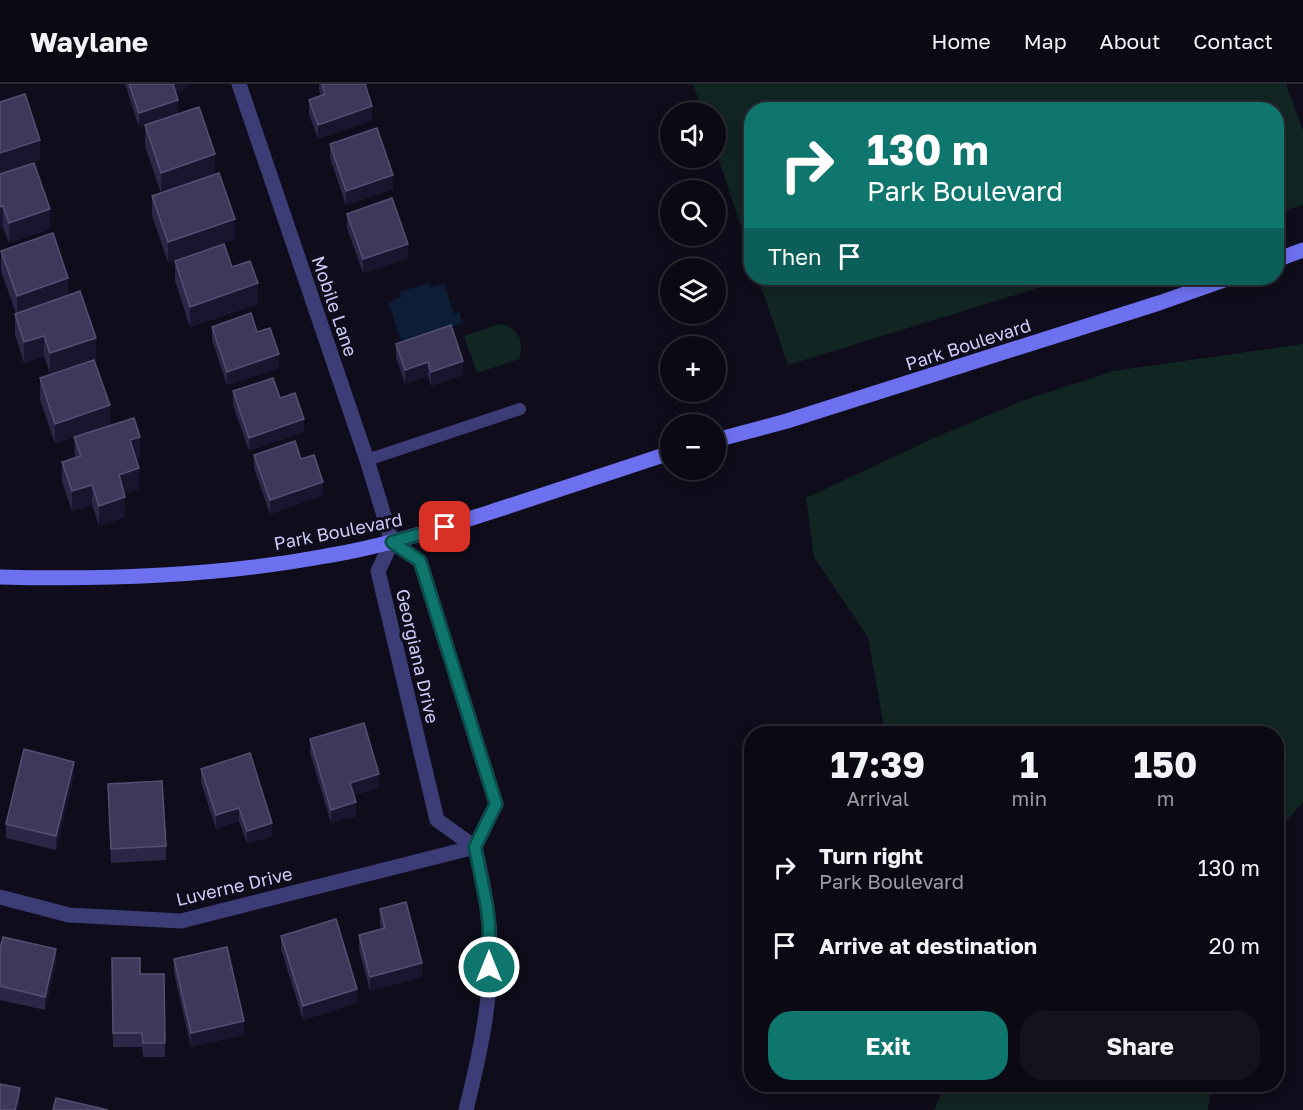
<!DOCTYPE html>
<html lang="en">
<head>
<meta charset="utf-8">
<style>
	:root { --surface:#0b0a14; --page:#14131d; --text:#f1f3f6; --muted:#9a9aa0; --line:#2b2b34; --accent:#0f766e }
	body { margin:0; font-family:"Golos Text",sans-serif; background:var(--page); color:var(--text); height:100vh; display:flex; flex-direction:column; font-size:22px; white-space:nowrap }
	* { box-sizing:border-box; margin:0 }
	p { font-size:20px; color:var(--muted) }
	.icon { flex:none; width:33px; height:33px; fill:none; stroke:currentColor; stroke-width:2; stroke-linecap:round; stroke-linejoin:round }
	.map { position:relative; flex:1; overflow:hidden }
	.sheet { position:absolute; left:744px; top:642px; width:540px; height:366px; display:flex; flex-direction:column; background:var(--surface); border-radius:24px; box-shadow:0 3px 15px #0003,0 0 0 2px var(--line) }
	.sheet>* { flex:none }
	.hud { position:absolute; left:744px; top:18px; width:540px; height:183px; border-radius:24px; box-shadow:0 3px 15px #0003,0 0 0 2px var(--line); background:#0f766e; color:#fff; overflow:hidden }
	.tools { position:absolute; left:660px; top:18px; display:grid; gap:12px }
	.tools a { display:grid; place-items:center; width:66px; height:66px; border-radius:50%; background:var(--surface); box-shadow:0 3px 15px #0003,0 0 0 2px var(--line); font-size:30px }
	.pin { position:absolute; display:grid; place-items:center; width:51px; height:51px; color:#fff; margin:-26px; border-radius:12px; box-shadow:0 3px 9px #0006 }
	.me { position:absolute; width:66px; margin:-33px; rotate:0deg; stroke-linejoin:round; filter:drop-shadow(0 0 4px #0008) }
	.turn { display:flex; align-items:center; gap:21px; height:126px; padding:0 24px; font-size:27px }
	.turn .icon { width:78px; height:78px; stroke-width:2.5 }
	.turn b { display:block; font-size:42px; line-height:51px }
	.then { display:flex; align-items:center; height:57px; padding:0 24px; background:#0003; gap:12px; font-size:22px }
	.eta { display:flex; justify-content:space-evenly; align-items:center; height:102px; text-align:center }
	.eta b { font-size:36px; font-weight:700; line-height:42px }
	.cta { display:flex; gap:12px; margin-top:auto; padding:12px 24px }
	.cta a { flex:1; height:69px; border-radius:24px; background:var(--accent); color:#fff; font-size:24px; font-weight:700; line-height:69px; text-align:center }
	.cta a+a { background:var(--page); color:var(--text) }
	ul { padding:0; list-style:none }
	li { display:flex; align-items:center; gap:18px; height:78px; padding:0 24px }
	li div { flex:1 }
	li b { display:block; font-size:22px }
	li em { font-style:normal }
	header { display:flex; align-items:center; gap:36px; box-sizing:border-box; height:84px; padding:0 30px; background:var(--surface); border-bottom:2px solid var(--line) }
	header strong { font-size:28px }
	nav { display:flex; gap:33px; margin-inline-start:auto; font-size:21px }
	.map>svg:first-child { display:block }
	.green { fill:#112523 }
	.water { fill:#0d1d35 }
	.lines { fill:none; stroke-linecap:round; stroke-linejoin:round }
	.lane { stroke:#3c3d76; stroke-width:12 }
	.street { stroke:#3c3d76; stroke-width:15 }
	.secondary { stroke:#6d71f0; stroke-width:15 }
	.wall { fill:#2c2747 }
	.shaded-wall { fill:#19152e }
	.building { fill:#3e395b; stroke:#545074; stroke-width:1.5 }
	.route-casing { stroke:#0a4d48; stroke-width:15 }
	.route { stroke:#0f766e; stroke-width:10 }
	.labels { text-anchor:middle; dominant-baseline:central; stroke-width:6; stroke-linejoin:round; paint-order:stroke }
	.street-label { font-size:18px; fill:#cfccfa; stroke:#0f0d1b }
</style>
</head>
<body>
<header>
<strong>Waylane</strong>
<nav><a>Home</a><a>Map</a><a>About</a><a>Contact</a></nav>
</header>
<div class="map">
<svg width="1303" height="1026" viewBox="0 0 1303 1026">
	<rect width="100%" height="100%" fill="#0f0d1b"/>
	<g class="green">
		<polygon points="693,0 1286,0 1303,47 1303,121 1277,129 1276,26 752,26 751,173 716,67 716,28 703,28"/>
		<polygon points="758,194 1070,194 788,281"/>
		<path d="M 499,240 C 518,243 525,257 519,275 L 477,289 L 464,252 Z"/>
		<polygon points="1303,260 1303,718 1277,748 1276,650 885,649 868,553 814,473 806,414 934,354 1022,317 1113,287"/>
		<polygon points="945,1001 945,1000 1211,1001 1208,1026 934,1026"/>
	</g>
	<polygon class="water" points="428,199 430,203 444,199 454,230 459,228 463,239 402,259 388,218 401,213 400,208"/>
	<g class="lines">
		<polyline class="lane" points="367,376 520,325"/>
		<g class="street">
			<polyline points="239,0 367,376 392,458"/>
			<path d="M 392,458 L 420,477 L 496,720 L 475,763 C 481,788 486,814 489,840 C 495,902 481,966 466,1026"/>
			<polyline points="392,458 378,487 437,736 475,763"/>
			<polyline points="0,813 69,831 181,837 475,763"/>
		</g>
		<g class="secondary">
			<polyline points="1276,176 1303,166"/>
			<polyline points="716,356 787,337 1159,219 1230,194"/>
			<path d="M 0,493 C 109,496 219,492 326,472 C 388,462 447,442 506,423 C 561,405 616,387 670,369"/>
		</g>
	</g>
	<g class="wall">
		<polygon points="125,0 187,0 187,4 175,8 139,43"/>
		<polygon points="319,0 365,0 372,36 318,55 309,30 309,16 321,12 319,5"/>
		<polygon points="145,41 215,90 235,155 168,178 152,132 152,112 161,109 145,62"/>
		<polygon points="330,60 393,105 346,121 330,74"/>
		<polygon points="0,90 50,145 9,159 3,143"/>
		<polygon points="347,130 408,174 363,189 347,144"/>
		<polygon points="1,167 68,211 96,274 50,289 44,272 24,279 15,250 15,230 16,229 1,187"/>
		<polygon points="175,177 232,183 258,220 190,243 175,197"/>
		<polygon points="212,243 257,248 279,284 227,301 212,256"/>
		<polygon points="396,260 463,291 431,302 428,292 405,300 396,273"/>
		<polygon points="40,294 110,341 84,350 140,373 136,375 139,405 124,409 125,433 99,442 92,421 72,427 62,398 62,378 75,374 74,353 55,360 40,315"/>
		<polygon points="233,307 280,314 304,348 249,367 233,321"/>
		<polygon points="254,371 301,375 323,411 270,430 254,384"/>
		<polygon points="310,655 379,704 354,711 356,732 331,739 310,669"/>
		<polygon points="201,685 272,752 247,760 239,737 216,745 201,698"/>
		<polygon points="74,691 56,766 6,754 6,740"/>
		<polygon points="108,700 166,762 166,776 111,779"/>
		<polygon points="380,825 422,893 370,907 359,865 359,851 381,845 380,839"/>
		<polygon points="281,852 357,919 303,936 281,865"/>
		<polygon points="0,865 56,879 45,926 0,916"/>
		<polygon points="112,874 140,890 164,890 165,973 143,973 142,963 113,963"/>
		<polygon points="174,875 244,951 191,963 174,889"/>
	</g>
	<g class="shaded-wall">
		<polygon points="171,0 187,0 187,4 171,9"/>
		<polygon points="178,16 178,30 139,43 139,29"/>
		<polygon points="372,22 372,36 318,55 318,41"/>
		<polygon points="40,56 40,76 0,90 0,69"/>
		<polygon points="215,70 215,91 161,109 161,89"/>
		<polygon points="393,91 393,105 346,121 346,107"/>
		<polygon points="3,122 3,143 0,144 0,123"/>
		<polygon points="50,125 50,145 9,159 9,139"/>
		<polygon points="235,135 235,155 168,178 168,158"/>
		<polygon points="408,160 408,174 363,189 363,175"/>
		<polygon points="68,194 68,215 17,232 17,212"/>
		<polygon points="258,199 258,220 190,243 190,223"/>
		<polygon points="44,252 44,272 24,279 24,258"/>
		<polygon points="96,254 96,274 50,289 50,269"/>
		<polygon points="279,270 279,284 227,301 227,288"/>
		<polygon points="463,277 463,291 431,302 431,288"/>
		<polygon points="428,278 428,292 405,300 405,286"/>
		<polygon points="110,321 110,341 55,360 55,340"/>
		<polygon points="304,335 304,348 249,367 249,354"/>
		<polygon points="140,353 140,373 130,377 130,356"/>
		<polygon points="139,384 139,405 119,411 119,391"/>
		<polygon points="323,398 323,411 270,430 270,416"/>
		<polygon points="92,401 92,421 72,427 72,407"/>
		<polygon points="125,413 125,433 99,442 99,422"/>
		<polygon points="74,678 74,691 56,766 56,752"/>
		<polygon points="379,690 379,704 350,712 350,699"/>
		<polygon points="356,718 356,732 331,739 331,726"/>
		<polygon points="239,724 239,737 216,745 216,731"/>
		<polygon points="272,739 272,752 247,760 247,747"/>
		<polygon points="56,865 56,879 45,926 45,913"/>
		<polygon points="422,879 422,893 370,907 370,893"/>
		<polygon points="357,905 357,919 303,936 303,922"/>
		<polygon points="244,937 244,951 191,963 191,949"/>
		<polygon points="20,1004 20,1018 18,1026 15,1026"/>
	</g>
	<g class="building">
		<polygon points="129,0 173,0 178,16 139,29"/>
		<polygon points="322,0 365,0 372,22 318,41 309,16 325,10"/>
		<polygon points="25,10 40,56 0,69 0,18"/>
		<polygon points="199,23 215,70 161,89 145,41"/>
		<polygon points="377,44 393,91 346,107 330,60"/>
		<polygon points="34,79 50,125 9,139 3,122 0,123 0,90"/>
		<polygon points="219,89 235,135 168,158 152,112"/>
		<polygon points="392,114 408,160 363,175 347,130"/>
		<polygon points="53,149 68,194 17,212 1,167"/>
		<polygon points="224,160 232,183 250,177 258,199 190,223 175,177"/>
		<polygon points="80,207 96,254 50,269 44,252 24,258 15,230"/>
		<polygon points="251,229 257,248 270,244 279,270 227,288 212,243"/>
		<polygon points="451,241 463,277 431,288 428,278 405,286 396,260"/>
		<polygon points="94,276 110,321 55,340 40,294"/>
		<polygon points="273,294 280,314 295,309 304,335 249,354 233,307"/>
		<polygon points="134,334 140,353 130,356 139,384 119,391 125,413 99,422 92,401 72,407 62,378 81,372 74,353"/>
		<polygon points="295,357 301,375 314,371 323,398 270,416 254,371"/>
		<polygon points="364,639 379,690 350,699 356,718 331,726 310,655"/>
		<polygon points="24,665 74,678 56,752 6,740"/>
		<polygon points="250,669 272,739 247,747 239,724 216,731 201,685"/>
		<polygon points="162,697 166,762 111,765 108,700"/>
		<polygon points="406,818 422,879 370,893 359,851 385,844 380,825"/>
		<polygon points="336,835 357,905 303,922 281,852"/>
		<polygon points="3,853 56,865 45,913 0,902 0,865"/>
		<polygon points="227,863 244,937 191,949 174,875"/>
		<polygon points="112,874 140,874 140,890 164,890 165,959 143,959 142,949 113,949"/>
		<polygon points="0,1000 20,1004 15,1026 0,1026"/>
		<polygon points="56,1014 108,1026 53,1026"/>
	</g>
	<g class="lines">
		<g class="route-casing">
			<polyline id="route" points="445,443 392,458 420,477 496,720 475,763 487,823 489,842 489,883"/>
		</g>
		<use href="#route" class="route"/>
	</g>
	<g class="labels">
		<g class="street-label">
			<text transform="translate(335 222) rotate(71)">Mobile Lane</text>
			<text transform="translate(968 260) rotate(-18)">Park Boulevard</text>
			<text transform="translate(338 447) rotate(-11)">Park Boulevard</text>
			<text transform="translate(418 572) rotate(77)">Georgiana Drive</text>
			<text transform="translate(234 802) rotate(-13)">Luverne Drive</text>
		</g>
	</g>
</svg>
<div class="tools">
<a><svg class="icon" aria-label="sound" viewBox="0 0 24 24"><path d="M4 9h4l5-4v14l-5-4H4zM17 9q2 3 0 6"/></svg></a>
<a><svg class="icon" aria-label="search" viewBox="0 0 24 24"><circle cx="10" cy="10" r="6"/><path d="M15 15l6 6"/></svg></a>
<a><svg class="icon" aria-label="layers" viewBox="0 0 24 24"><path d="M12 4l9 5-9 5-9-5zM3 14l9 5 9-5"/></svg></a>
<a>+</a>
<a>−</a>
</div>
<div class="pin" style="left:445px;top:443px;background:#d93025"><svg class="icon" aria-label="arrive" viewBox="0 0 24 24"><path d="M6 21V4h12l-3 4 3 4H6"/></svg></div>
<svg class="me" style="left:489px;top:883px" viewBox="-20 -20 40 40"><circle r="17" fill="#0f766e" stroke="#fff" stroke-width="3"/><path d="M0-11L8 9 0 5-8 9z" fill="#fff"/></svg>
<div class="hud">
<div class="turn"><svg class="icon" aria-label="right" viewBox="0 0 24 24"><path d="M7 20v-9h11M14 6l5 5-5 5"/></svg><div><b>130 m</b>Park Boulevard</div></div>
<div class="then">Then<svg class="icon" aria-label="arrive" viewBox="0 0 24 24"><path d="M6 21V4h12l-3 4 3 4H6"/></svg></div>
</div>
<section class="sheet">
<div class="eta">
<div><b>17:39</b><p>Arrival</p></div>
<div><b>1</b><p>min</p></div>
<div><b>150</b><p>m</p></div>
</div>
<ul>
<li><svg class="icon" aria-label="right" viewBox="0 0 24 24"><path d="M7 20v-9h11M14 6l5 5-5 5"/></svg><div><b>Turn right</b><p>Park Boulevard</p></div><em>130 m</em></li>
<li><svg class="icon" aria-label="arrive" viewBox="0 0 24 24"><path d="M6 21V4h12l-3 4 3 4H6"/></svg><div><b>Arrive at destination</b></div><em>20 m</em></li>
</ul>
<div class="cta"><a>Exit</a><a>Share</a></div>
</section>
</div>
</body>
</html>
